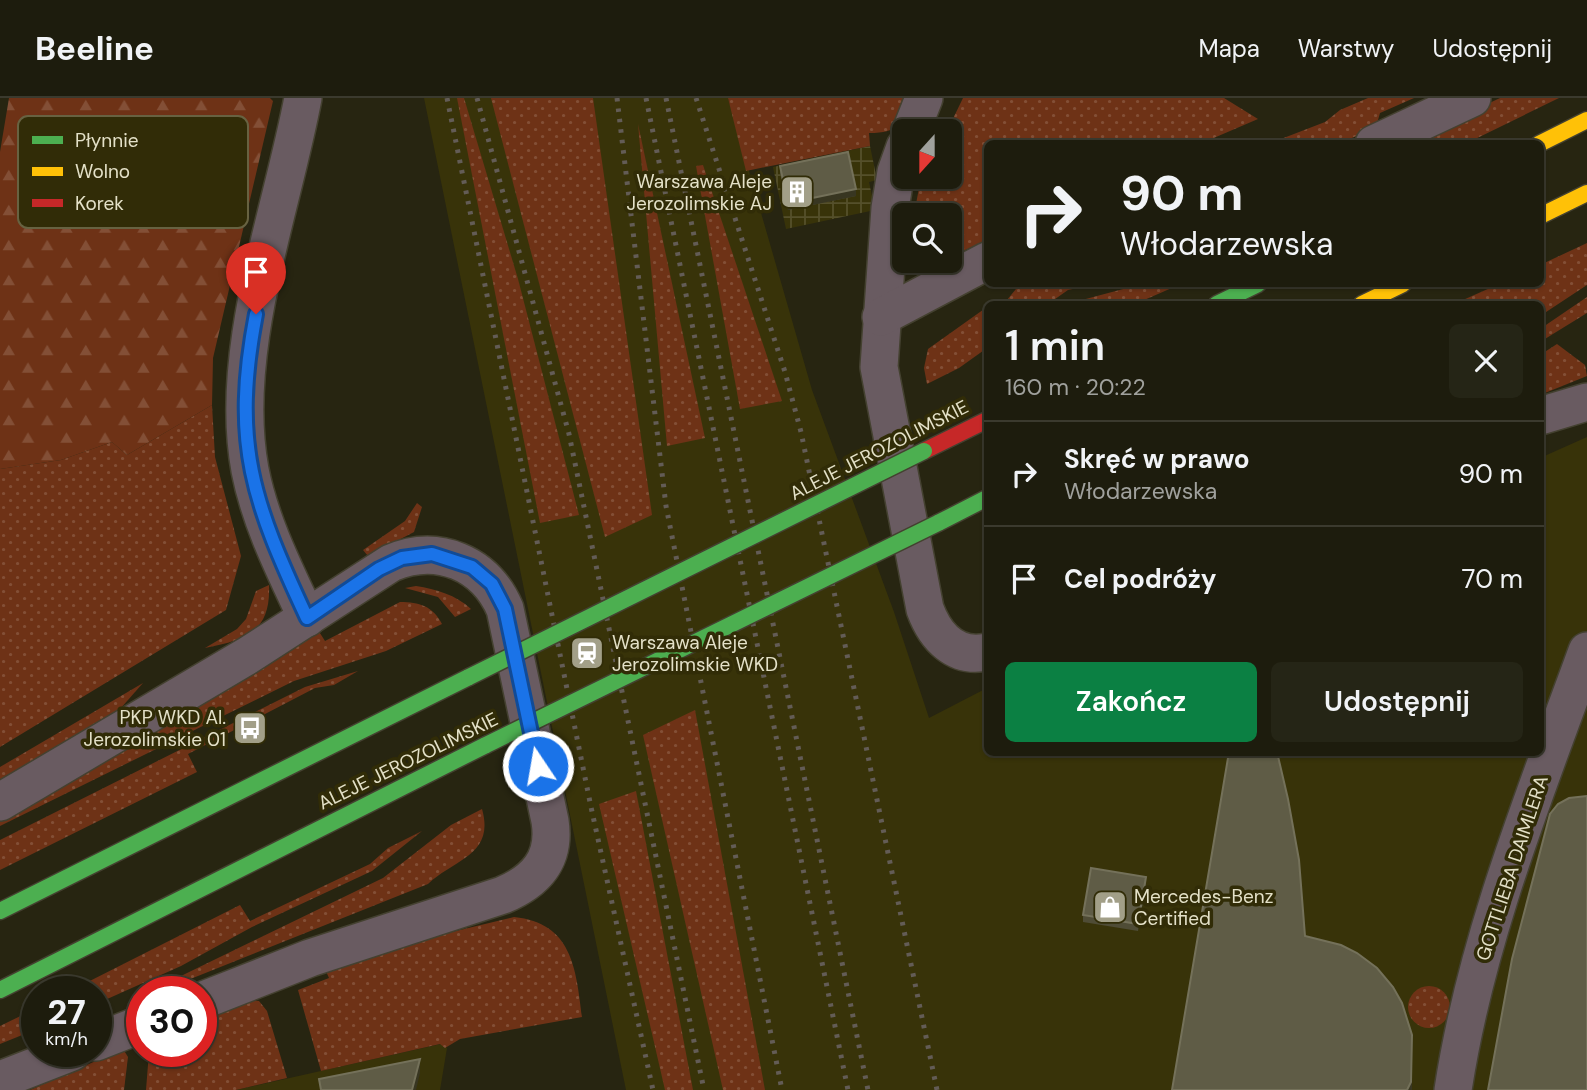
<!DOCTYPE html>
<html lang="pl">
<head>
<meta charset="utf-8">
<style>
	:root { --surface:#1d1c0d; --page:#252516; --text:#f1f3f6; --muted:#a0a19d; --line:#3b3a2e; --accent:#0b8043 }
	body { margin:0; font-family:"DM Sans",sans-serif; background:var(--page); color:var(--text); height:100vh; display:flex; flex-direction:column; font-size:26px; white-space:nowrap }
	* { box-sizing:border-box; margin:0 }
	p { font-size:23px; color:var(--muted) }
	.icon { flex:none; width:38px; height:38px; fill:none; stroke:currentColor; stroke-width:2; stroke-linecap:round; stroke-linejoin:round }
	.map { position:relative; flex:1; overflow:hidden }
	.sheet { position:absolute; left:984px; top:203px; width:560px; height:455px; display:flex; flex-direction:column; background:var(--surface); border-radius:10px; box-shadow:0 2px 5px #0004,0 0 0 2px var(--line) }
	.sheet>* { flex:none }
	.guide { position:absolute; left:984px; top:42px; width:560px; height:147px; border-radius:10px; box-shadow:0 2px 5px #0004,0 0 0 2px var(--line); background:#1d1c0d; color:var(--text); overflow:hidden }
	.needle { width:46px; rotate:201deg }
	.fabs { position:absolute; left:892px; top:21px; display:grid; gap:14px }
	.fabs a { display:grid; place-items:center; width:70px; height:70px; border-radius:10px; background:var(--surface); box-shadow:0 2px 5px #0004,0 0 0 2px var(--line); font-size:35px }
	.speed { position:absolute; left:21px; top:878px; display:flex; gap:14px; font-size:35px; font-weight:700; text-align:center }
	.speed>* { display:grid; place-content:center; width:91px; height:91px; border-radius:50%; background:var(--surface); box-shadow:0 2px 5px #0004,0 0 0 2px var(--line); line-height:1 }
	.speed small { font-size:18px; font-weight:400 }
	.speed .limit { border:10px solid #d22; background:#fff; color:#111 }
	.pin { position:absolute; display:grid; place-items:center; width:60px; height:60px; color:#fff; margin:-72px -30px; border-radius:50% 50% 50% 0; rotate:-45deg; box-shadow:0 0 7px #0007 }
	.pin .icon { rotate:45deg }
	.me { position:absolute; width:77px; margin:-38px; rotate:348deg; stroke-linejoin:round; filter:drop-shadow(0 0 5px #0008) }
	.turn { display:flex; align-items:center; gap:24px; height:147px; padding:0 21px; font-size:32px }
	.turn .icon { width:91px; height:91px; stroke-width:2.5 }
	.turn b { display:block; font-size:49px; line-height:60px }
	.round { display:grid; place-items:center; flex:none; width:74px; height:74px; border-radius:10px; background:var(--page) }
	.summary { display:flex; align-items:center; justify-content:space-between; height:119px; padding:0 21px }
	h1 { font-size:42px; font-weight:600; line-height:52px }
	.button { display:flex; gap:14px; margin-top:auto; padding:14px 21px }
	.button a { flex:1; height:80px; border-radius:10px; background:var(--accent); color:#fff; font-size:28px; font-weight:600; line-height:80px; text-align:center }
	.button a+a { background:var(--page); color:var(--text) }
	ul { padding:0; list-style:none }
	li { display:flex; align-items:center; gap:21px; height:105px; padding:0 21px; border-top:2px solid var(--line) }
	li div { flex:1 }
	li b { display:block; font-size:26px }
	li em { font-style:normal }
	header { display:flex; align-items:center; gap:42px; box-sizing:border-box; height:98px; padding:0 35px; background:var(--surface); border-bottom:2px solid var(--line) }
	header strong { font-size:33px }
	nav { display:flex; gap:38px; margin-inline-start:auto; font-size:24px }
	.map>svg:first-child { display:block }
	.built { fill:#383309 }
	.industrial { fill:url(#industrial-grid) }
	.grass { fill:url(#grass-dots) }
	.forest { fill:url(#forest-firs) }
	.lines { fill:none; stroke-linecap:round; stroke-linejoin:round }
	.street-casing { stroke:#444130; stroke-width:40 }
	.fast-casing { stroke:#444130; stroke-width:19 }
	.slow-casing { stroke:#444130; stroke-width:19 }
	.jam-casing { stroke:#444130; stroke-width:19 }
	.street { stroke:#695b61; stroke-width:37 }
	.fast { stroke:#4caf50; stroke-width:16 }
	.slow { stroke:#ffc107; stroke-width:16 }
	.jam { stroke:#c62828; stroke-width:16 }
	.rail { stroke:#635c56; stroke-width:5; stroke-dasharray:3.5 7; stroke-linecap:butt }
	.fast-bridge-casing { stroke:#444130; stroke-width:19; stroke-linecap:butt }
	.fast-bridge { stroke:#4caf50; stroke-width:16 }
	.wall { fill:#4f4c36 }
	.shaded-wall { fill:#383621 }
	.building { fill:#5f5c46; stroke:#74715a; stroke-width:2 }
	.route-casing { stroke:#114b97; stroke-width:18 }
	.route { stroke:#1a73e8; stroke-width:12 }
	.labels { text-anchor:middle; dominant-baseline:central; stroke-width:7; stroke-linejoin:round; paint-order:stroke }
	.poi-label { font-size:19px; fill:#e4e1c8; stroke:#312c07; text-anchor:end }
	.street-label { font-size:19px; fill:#e4e1c8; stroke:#312c07 }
	.key { fill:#312c07; stroke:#676241; stroke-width:2 }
	.key-label { font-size:19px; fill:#e4e1c8 }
</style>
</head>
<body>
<header>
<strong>Beeline</strong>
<nav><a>Mapa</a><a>Warstwy</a><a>Udostępnij</a></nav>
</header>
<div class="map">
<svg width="1587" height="992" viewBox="0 0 1587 992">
	<defs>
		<pattern id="industrial-grid" width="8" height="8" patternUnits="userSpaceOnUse" patternTransform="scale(1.75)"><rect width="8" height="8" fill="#383309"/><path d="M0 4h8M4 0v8" fill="none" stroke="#55502b"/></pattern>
		<pattern id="grass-dots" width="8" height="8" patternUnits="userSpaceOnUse" patternTransform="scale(1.75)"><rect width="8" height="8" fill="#6e3216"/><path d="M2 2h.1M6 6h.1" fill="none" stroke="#834f36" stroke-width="1.8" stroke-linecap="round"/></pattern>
		<pattern id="forest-firs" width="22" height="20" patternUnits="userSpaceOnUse" patternTransform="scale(1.75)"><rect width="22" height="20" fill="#6e3216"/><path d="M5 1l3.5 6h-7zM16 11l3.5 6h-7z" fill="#834f36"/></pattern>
	</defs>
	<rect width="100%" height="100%" fill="#272511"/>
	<g class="built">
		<polygon points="424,0 728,0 812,292 894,514 929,620 987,590 987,654 1540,654 1540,360 1587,339 1587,992 626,992"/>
		<polygon points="441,946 447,950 440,992 236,992"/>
	</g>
	<polygon class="industrial" points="870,48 877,82 869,84 875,112 786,131 773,69"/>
	<g class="grass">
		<polygon points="457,0 464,0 518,181 579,417 540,425"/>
		<polygon points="491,0 593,0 652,417 605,439"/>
		<path d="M 728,0 L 908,0 C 898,27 900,35 869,35 L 870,48 L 746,73 Z"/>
		<polygon points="963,0 1224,0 1258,21 1202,45 987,46 987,142 950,159 950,117 914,117 921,79 950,79 950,33 947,33"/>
		<polygon points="1368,0 1414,0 1380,15 1376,29 1341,45 1268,46 1325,24 1340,12"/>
		<polygon points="1500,0 1559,0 1467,45 1403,46"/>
		<polygon points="638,26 705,340 667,348"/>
		<polygon points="703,67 782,303 740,311 696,68"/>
		<polygon points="1587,145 1587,187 1540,218 1540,206 1454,206 1499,186 1540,186 1540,167"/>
		<polygon points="1020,186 1096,186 1068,192 1048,206 991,206 1007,202"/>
		<polygon points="1142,186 1181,186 1135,206 1067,206"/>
		<polygon points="1587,199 1587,215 1540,244 1540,231"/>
		<polygon points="987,209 987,250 959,270 927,286 924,270 928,251"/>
		<polygon points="1557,246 1585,267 1587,278 1540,297 1540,257"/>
		<polygon points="212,307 215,359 241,458 226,512 0,649 0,371 61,362 112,344 127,357"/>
		<polygon points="417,405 422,409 414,434 368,458 363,452 405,423"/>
		<path d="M 269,487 C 271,534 246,542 205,550 L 237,531 L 246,521 L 256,493 Z"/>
		<path d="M 416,488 C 436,491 456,497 471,511 L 455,519 L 438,499 L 405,490 Z"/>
		<path d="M 400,504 C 419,504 433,508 442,526 L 386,553 L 294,583 L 0,728 L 0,722 L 318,532 L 325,543 Z"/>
		<polygon points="358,573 334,587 315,590 188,656 197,674 0,772 0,742 305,589"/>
		<polygon points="143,585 120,611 0,683 0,669"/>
		<polygon points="695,612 765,992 723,992 643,637"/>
		<polygon points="636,693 693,992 665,992 599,706"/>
		<path d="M 482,711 C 495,757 455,761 428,786 L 158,894 L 148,894 L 383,780 L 451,727 Z"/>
		<polygon points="422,733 372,773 252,829 181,868 96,906 96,894 68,894 240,807 250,823 370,766 388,750"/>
		<path d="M 514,819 C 572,825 576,870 582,919 L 460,941 L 445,950 L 440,946 L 321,973 L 298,892 L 329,880 L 325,871 L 389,849 Z"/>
		<circle cx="1429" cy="909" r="21"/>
		<polygon points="250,902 259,903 267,913 287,980 236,992 146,992 149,954 201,954 201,921"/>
		<polygon points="37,910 37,931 0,946 0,928"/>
		<polygon points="123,951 128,959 124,992 30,992"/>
	</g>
	<polygon class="forest" points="9,0 270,0 273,3 213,260 212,307 127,357 112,344 61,362 0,371 0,54"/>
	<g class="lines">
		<g class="street-casing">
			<g id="street">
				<path d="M 303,0 C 281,116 228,254 250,372 C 260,424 285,473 307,520"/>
				<polyline points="911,33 924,0"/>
				<polyline points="1374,46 1472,0"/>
				<path d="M 905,49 L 896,74 L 890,110 L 879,269 L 925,511 C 935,538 955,561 987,554"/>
				<polyline points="881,219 987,163"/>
				<polyline points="1540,318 1587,304"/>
				<path d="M 0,704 L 247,558 L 391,465 C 438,445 485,465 505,511 L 550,723 C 556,761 536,783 503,797 L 310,860 L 201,903"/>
				<polyline points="96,944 142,926"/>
				<polyline points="0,982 72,954"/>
				<path d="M 1453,992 C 1476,841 1535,696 1587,553"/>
			</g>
		</g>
		<g class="fast-casing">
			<g id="fast">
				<polyline points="1217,206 1258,186"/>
				<polyline points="938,425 987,400"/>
				<polyline points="0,813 469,579"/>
				<polyline points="0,892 486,647"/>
			</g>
		</g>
		<g class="slow-casing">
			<g id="slow">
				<polyline points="1539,46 1587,22"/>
				<polyline points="1540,118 1587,95"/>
				<polyline points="1362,206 1403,186"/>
			</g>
		</g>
		<g class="jam-casing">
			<polyline id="jam" points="924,353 987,322"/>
		</g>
		<use href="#street" class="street"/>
		<use href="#fast" class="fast"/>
		<use href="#slow" class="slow"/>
		<use href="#jam" class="jam"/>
		<g class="rail">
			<polyline points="447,0 591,709 653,992"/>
			<polyline points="477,0 569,336 704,992"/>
			<polyline points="617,0 666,408 782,992"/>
			<polyline points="646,0 848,992"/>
			<polyline points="666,0 868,992"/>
			<polyline points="696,0 785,274 801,334 937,992"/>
		</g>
		<g class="fast-bridge-casing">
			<g id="fast-bridge">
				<polyline points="469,579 924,353"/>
				<polyline points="486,647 938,425"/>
			</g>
		</g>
		<use href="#fast-bridge" class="fast-bridge"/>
	</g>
	<g class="wall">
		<polygon points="780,68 856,98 788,112 780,75"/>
		<polygon points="1146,786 1138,833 1083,824 1083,817"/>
	</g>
	<g class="shaded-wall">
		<polygon points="856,91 856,98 788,112 788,105"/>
		<polygon points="1146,779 1146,786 1138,833 1138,826"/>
		<polygon points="1412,937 1412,992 1407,992"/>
		<polygon points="420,961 420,975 416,992 412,992"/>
	</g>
	<g class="building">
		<polygon points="848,54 856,91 788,105 780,68"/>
		<polygon points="1229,654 1277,654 1288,701 1299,762 1305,838 1341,847 1357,855 1377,870 1393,889 1402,905 1412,937 1411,984 1407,992 1172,992"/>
		<polygon points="1587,698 1587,992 1488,992 1512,861 1550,716 1558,706 1569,700"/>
		<polygon points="1091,770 1146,779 1138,826 1083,817"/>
		<polygon points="420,961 412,992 321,992 319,981"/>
	</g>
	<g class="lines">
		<g class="route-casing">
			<path id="route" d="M 256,216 C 231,346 253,404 307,520 L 379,471 L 402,460 L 432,456 L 472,469 L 492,486 L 505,511 L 538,668"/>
		</g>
		<use href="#route" class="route"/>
	</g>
	<defs>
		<g id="building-square" transform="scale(1.75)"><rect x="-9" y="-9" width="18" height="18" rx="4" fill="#a29f88" stroke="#312c07"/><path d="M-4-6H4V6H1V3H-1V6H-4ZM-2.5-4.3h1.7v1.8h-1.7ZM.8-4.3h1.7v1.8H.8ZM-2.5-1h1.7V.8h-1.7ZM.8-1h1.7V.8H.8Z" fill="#fff"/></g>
		<g id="station-square" transform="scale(1.75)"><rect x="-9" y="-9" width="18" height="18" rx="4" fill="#a29f88" stroke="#312c07"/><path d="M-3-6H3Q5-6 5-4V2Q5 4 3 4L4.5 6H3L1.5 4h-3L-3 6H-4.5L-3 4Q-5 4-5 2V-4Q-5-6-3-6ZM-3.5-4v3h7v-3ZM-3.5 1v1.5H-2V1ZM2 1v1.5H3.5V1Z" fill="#fff"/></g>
		<g id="bus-square" transform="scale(1.75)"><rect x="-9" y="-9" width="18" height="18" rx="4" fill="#a29f88" stroke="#312c07"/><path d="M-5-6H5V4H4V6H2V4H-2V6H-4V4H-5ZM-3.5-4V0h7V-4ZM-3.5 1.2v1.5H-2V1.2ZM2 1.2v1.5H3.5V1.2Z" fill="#fff"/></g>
		<g id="shop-square" transform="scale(1.75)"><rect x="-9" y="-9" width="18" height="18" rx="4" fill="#a29f88" stroke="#312c07"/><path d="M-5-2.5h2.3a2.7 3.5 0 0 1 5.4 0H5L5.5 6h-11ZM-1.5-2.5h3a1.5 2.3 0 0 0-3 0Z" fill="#fff"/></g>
	</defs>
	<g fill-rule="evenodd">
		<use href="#building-square" x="797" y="94"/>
		<use href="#station-square" x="587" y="555"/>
		<use href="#bus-square" x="250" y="630"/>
		<use href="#shop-square" x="1110" y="809"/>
	</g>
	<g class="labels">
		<g class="poi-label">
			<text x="772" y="83">Warszawa Aleje<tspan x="772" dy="22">Jerozolimskie AJ</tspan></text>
			<text x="612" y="544" text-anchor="start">Warszawa Aleje<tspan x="612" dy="22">Jerozolimskie WKD</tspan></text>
			<text x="226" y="619">PKP WKD Al.<tspan x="226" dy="22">Jerozolimskie 01</tspan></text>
			<text x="1134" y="798" text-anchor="start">Mercedes-Benz<tspan x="1134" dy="22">Certified</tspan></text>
		</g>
		<g class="street-label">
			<text transform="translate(879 352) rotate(-27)">ALEJE JEROZOLIMSKIE</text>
			<text transform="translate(408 663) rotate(-26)">ALEJE JEROZOLIMSKIE</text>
			<text transform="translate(1512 770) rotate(-72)">GOTTLIEBA DAIMLERA</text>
		</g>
	</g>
	<rect x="18" y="18" width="230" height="112" rx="10" class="key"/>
	<rect x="32" y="38" width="31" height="8" fill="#4caf50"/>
	<rect x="32" y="69" width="31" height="9" fill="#ffc107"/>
	<rect x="32" y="101" width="31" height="8" fill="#c62828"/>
	<g class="key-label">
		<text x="75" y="49">Płynnie</text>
		<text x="75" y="80">Wolno</text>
		<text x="75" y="112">Korek</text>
	</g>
</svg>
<div class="fabs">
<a><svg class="needle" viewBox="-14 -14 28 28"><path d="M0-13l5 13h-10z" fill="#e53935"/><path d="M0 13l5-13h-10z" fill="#a0a19d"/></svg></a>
<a><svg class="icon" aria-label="search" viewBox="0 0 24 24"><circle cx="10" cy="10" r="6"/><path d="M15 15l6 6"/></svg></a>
</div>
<div class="speed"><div>27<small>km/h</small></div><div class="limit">30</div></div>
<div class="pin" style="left:256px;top:216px;background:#d93025"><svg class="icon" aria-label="arrive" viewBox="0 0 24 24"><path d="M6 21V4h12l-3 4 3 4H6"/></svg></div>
<svg class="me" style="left:538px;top:668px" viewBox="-20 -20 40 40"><circle r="17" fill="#1a73e8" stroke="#fff" stroke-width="3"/><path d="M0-11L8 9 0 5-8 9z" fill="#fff"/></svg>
<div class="guide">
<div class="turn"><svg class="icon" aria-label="right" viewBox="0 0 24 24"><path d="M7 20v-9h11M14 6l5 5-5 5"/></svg><div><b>90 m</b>Włodarzewska</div></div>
</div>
<section class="sheet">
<div class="summary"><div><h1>1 min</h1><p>160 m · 20:22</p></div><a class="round"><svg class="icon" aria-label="close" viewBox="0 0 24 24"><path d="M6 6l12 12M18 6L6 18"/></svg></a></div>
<ul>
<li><svg class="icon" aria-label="right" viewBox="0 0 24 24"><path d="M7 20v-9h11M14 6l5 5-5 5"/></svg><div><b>Skręć w prawo</b><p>Włodarzewska</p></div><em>90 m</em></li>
<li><svg class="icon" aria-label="arrive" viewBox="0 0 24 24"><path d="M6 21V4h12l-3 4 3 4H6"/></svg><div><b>Cel podróży</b></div><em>70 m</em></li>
</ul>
<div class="button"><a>Zakończ</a><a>Udostępnij</a></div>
</section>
</div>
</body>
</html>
